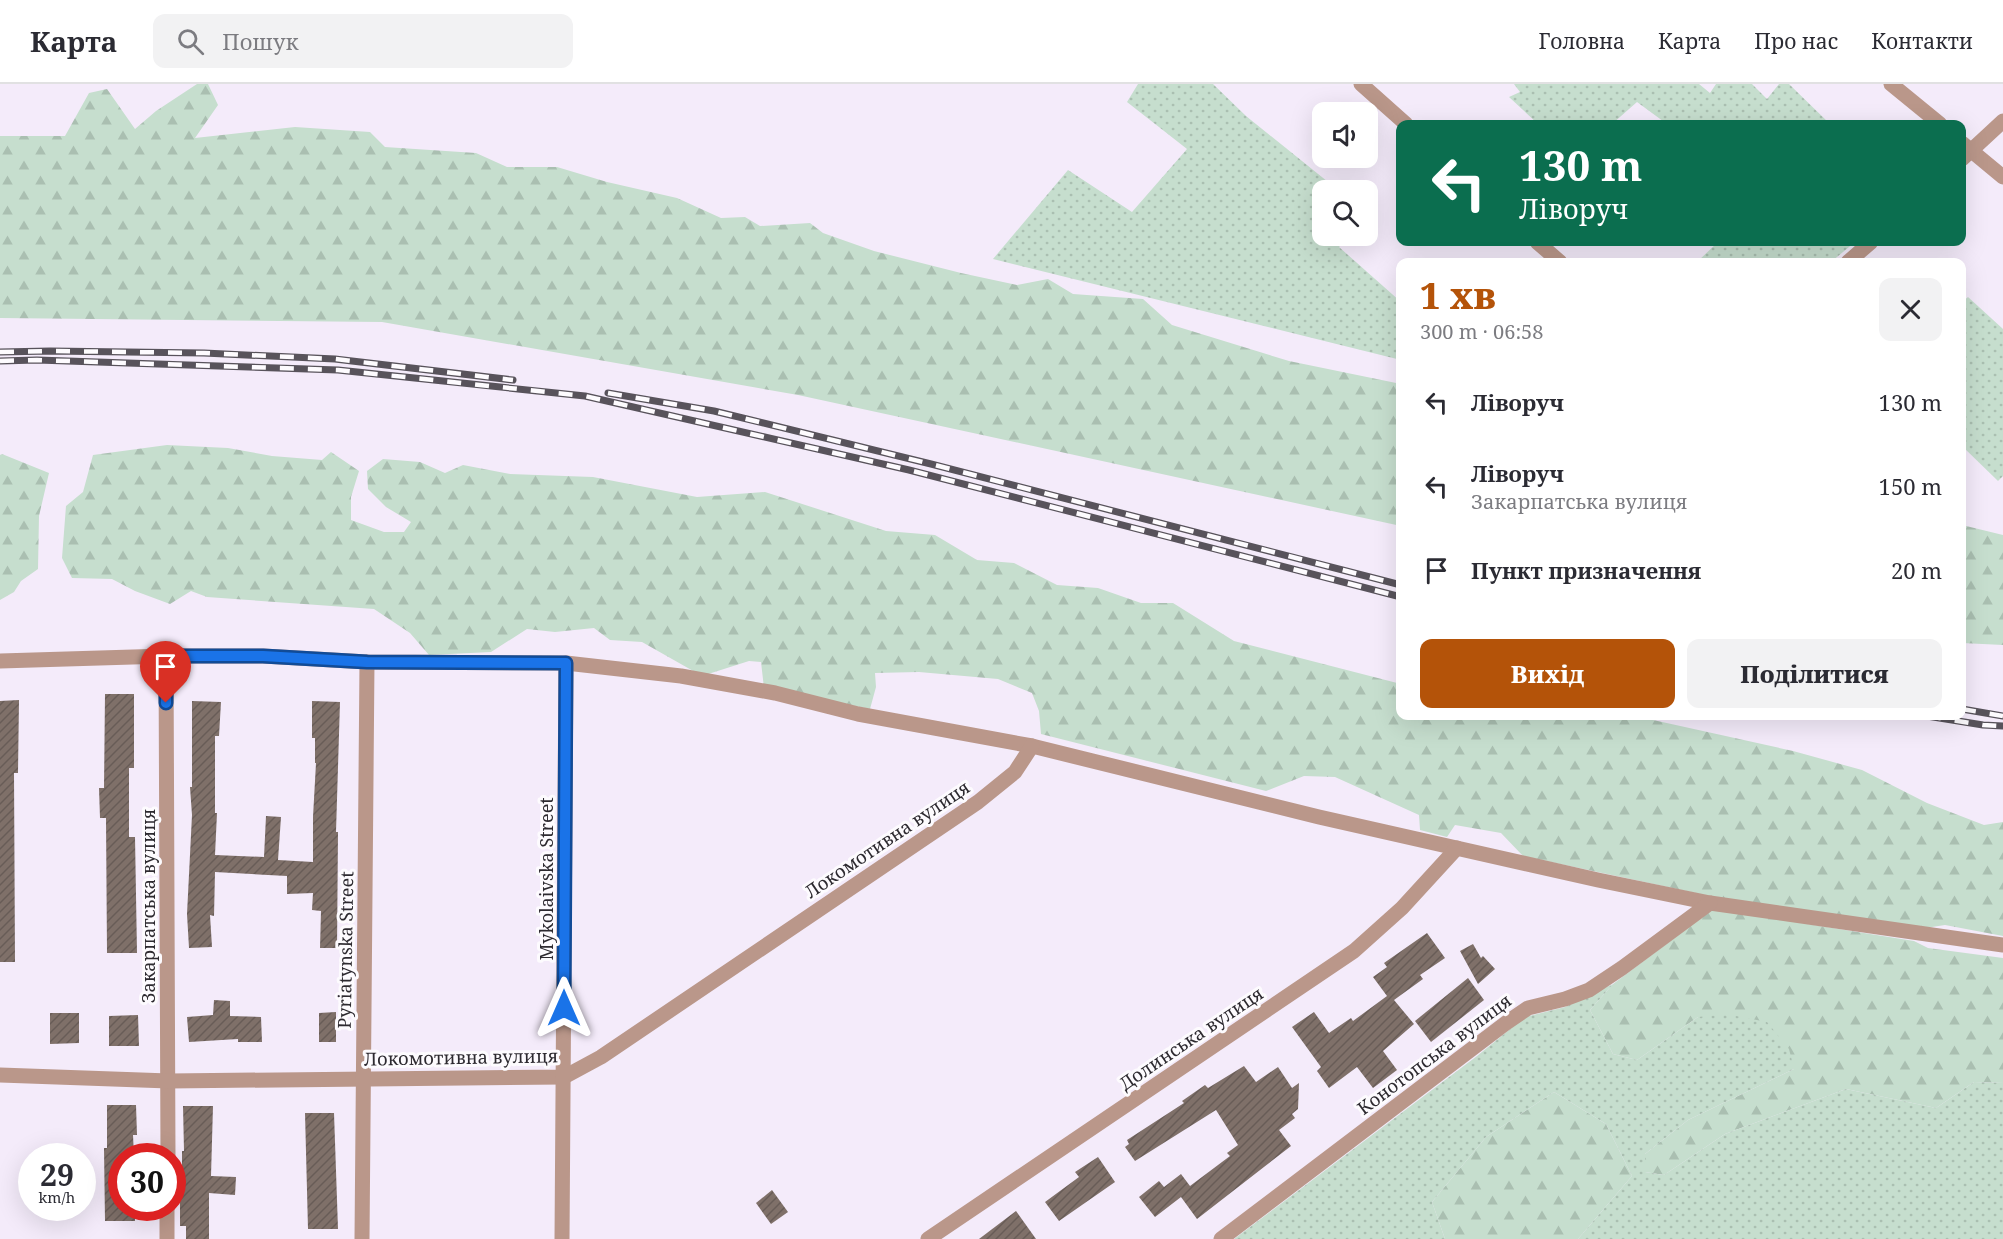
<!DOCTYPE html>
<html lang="uk">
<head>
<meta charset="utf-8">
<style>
	:root { --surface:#fff; --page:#f2f2f3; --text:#2b2b33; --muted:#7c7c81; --line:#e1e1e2; --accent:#b45309 }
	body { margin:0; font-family:"Noto Serif",serif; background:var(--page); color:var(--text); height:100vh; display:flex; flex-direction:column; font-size:22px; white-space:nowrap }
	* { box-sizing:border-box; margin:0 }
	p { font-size:20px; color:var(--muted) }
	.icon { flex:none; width:33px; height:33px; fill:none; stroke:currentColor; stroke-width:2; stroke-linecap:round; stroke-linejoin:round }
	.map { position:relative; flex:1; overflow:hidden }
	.side { position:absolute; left:1396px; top:174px; width:570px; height:462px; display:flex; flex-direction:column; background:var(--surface); border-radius:12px; box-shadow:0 6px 24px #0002 }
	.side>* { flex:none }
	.top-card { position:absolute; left:1396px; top:36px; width:570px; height:126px; border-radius:12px; box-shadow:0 6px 24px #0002; background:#0b6e4f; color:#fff; overflow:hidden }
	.tools { position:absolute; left:1312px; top:18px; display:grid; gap:12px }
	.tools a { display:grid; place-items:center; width:66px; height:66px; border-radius:12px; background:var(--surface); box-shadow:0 6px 24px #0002; font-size:30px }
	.speed { position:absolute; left:18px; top:1059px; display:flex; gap:12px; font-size:30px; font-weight:700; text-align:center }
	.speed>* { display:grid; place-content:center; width:78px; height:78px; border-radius:50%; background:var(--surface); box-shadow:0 6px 24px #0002; line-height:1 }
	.speed small { font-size:15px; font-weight:400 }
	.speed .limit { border:9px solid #d22; background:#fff; color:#111 }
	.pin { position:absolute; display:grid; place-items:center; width:51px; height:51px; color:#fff; margin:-62px -26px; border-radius:50% 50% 50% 0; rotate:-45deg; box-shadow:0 0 6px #0007 }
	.pin .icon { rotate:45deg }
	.me { position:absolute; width:66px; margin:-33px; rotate:0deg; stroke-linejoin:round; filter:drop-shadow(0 0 4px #0008) }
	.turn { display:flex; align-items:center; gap:21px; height:126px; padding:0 24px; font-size:27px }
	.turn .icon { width:78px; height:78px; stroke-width:2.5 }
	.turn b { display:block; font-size:42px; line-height:51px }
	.round { display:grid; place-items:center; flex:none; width:63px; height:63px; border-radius:12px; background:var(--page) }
	.headline { display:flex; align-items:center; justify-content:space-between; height:102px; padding:0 24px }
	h1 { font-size:36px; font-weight:800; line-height:45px; color:var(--accent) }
	.primary-button { display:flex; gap:12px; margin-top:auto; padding:12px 24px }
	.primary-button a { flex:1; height:69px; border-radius:12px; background:var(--accent); color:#fff; font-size:24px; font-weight:800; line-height:69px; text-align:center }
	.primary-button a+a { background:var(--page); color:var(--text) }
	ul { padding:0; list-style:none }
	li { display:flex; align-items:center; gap:18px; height:84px; padding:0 24px }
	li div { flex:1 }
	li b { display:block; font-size:22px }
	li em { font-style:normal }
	header { display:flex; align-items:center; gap:36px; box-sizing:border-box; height:84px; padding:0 30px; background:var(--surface); border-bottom:2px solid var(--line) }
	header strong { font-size:28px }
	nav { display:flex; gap:33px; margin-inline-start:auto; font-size:21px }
	.search { width:420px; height:54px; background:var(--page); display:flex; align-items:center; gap:15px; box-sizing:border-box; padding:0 21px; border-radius:12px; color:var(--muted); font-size:22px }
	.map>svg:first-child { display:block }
	.forest { fill:url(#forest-firs) }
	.garden { fill:url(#garden-dots) }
	.building { fill:url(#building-hatch) }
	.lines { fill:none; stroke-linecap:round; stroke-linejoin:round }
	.minor { stroke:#ba978a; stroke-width:15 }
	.rail-casing { stroke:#58535b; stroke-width:7 }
	.rail { stroke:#fdfbfe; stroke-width:4.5; stroke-dasharray:14; stroke-linecap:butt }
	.route-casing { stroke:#114b97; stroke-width:15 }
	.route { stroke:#1a73e8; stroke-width:10 }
	.labels { text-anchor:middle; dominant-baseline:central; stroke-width:6; stroke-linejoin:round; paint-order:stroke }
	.street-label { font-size:18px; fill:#2d2a30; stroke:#fdfbfe }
</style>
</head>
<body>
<header>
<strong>Карта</strong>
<div class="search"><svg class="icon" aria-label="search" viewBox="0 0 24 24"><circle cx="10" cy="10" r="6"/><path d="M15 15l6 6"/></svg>Пошук</div>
<nav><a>Головна</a><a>Карта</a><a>Про нас</a><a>Контакти</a></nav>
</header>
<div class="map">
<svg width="2003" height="1155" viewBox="0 0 2003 1155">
	<defs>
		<pattern id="forest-firs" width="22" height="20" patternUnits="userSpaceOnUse" patternTransform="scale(1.5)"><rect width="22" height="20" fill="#c6dece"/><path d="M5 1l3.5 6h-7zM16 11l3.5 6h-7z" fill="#aabfb1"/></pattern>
		<pattern id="garden-dots" width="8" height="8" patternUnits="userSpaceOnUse" patternTransform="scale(1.5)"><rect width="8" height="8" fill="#c6dece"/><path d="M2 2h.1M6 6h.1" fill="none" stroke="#aabfb1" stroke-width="1.8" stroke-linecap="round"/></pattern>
		<pattern id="building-hatch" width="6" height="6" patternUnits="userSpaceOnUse" patternTransform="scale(1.5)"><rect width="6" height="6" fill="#7f7069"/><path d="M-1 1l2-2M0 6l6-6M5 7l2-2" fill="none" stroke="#685c57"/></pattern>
	</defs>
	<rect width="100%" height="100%" fill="#f4ebfa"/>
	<g class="forest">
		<polygon points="197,0 208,0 218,21 195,54 295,43 370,48 385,63 476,69 507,83 557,83 607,98 677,114 721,134 745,133 760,142 810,139 823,149 874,167 961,189 1017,201 1048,195 1073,210 1143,215 1172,241 1289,277 1401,300 1401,442 798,311 382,238 0,234 0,52 65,52 89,9 107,5 135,45 156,27"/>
		<polygon points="167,361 228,364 272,372 322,376 331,368 359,387 351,413 351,436 384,448 404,448 411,438 386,423 368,405 367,387 383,375 420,378 445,389 463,381 510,390 593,393 697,413 765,408 886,447 935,451 977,476 1014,479 1057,501 1098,504 1141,519 1173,519 1234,557 1401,600 1401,632 1635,632 1793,667 1862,686 1927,719 1984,741 2003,738 2003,852 1945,841 1919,845 1705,811 1523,772 1501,749 1455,741 1447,753 1420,746 1419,731 1335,693 1304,692 1266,707 1041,650 1039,627 1032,609 998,595 919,588 875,589 876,603 870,625 764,604 761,578 749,577 702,592 642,558 610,556 594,544 555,548 527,545 491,568 429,571 410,549 374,525 207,513 191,507 170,520 135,507 112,495 72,494 62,474 66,422 83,408 93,371"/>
		<polygon points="2,370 49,389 39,432 38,485 21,497 14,508 0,516 0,371"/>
		<polygon points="1962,441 2003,451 2003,561 1962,559"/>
		<polygon points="1713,825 1914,857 1928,864 2003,874 2003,999 1974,998 1936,1024 1846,1005 1725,1050 1664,1091 1645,1088 1645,1070 1688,1036 1794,985 1698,933 1637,976 1613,970 1590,926 1613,900"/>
		<polygon points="1554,1008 1606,1040 1632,1092 1578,1155 1445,1155 1432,1118 1486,1053"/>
	</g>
	<g class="garden">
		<polygon points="1138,0 1213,0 1246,32 1338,106 1323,106 1323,152 1349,152 1339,163 1401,218 1401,276 993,175 1068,86 1132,128 1187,65 1127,18"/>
		<polygon points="1514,0 1699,0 1710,9 1716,0 1752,0 1767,15 1779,0 1789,0 1830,40 1667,40 1637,18 1612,40 1538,40 1509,13 1520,8"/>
		<polygon points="1718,158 1855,158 1831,178 1697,178"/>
		<polygon points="1968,213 2003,245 2003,392 1998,397 1962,362 1962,218"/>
		<polygon points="1613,900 1590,926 1613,970 1637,976 1698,933 1726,930 1767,938 1789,965 1794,985 1688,1036 1645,1070 1645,1088 1664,1091 1725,1050 1846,1005 1936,1024 1974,998 2003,999 2003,1155 1578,1155 1632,1092 1606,1040 1554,1008 1486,1053 1432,1118 1445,1155 1234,1155 1477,972 1525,933 1565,923"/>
	</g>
	<g class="building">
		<polygon points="105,610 134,610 134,684 129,684 129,753 135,753 137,869 107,869 106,734 100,734 99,704 104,704"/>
		<polygon points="19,616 18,689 14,689 15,878 0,878 0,617"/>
		<polygon points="192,617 221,618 219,652 215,652 215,729 217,729 215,771 264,773 266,732 281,733 278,776 313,778 313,733 316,679 315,679 315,654 312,654 312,617 340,618 336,748 338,748 337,864 320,864 321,827 312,826 313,809 287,810 287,792 215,788 214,832 210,831 212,863 189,864 187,830 192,731 190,703 192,703"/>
		<polygon points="1427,849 1445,874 1420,891 1423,895 1394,916 1414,940 1383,967 1397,986 1373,1004 1357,983 1329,1004 1317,987 1321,983 1292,943 1314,928 1329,949 1351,934 1353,937 1387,912 1373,893 1387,883 1384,879"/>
		<polygon points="1473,860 1481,874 1483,872 1495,885 1478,900 1460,867"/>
		<polygon points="1468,894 1484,916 1431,958 1415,937"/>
		<polygon points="214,916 230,917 230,932 261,933 262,958 238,958 238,955 189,958 187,933 213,931"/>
		<polygon points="336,928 336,958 319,958 319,929"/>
		<polygon points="50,929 79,929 79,959 50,960"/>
		<polygon points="138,931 139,962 109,962 109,932"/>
		<polygon points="1244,982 1256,998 1278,983 1292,1004 1299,999 1298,1025 1292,1030 1295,1034 1279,1046 1291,1062 1197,1135 1181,1113 1155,1133 1139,1113 1159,1097 1164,1103 1181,1090 1190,1102 1230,1072 1227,1069 1238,1061 1216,1026 1135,1077 1125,1063 1129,1060 1127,1056 1184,1019 1182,1017 1205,1001 1208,1004"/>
		<polygon points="107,1021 136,1021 137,1051 133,1051 134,1072 122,1072 122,1124 135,1124 135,1137 105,1137 104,1064 107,1064"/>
		<polygon points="183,1022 213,1022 211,1092 236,1093 235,1111 209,1109 209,1155 186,1155 186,1142 180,1142 180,1112 182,1112 182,1067 184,1067"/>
		<polygon points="305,1029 334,1029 338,1145 308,1145"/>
		<polygon points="1098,1073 1115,1098 1059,1137 1045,1118 1079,1093 1075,1088"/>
		<polygon points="772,1106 788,1128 771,1140 756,1119"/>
		<polygon points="1016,1127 1036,1155 979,1155"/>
	</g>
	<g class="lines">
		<g class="minor">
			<polyline points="1361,0 1406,40"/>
			<polyline points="1891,0 1940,40"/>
			<polyline points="1962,59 2003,93"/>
			<polyline points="1962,75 2003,37"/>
			<polyline points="1537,158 1560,178"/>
			<polyline points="1848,178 1871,158"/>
			<polyline points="166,572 168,1072"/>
			<polyline points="0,577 166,572 263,572 367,578 566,579 681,592 775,609 858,630 1032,662 1319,733 1598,796 1710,819 2003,861"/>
			<polyline points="0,991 169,997 564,993 601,973 978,718 1015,688 1032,662"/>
			<polyline points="167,1155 167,1124"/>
			<polyline points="362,1155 367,578"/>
			<polyline points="562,1155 566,579"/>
			<polyline points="928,1155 1354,867 1402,824 1457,764"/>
			<polyline points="1221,1155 1506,939 1528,924 1565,915 1589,906 1622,884 1710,819"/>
		</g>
		<g class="rail-casing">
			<g id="rail">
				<polyline points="0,268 50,267 204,269 335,275 513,296"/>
				<polyline points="0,277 37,276 338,286 585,312 909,386 1401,513"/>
				<polyline points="608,309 714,327 931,380 1401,501"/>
				<polyline points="1962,625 2003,632"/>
				<polyline points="1927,632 1983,641 2003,642"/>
			</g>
		</g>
		<use href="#rail" class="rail"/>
	</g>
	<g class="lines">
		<g class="route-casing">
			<polyline id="route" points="166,619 166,572 263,572 367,578 566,579 564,924"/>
		</g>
		<use href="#route" class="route"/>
	</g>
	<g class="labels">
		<g class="street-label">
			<text transform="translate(887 755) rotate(-34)">Локомотивна вулиця</text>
			<text transform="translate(546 795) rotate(-90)">Mykolaivska Street</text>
			<text transform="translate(148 822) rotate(-90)">Закарпатська вулиця</text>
			<text transform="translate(345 866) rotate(-89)">Pyriatynska Street</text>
			<text transform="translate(1191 954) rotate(-34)">Долинська вулиця</text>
			<text transform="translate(1434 970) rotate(-37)">Конотопська вулиця</text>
			<text transform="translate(461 973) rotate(-1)">Локомотивна вулиця</text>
		</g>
	</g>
</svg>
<div class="tools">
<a><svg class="icon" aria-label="sound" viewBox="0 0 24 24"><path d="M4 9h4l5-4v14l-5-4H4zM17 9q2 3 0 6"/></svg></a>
<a><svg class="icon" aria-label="search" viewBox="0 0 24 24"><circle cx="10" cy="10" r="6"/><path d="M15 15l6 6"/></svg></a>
</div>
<div class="speed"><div>29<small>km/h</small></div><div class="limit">30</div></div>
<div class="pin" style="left:166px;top:619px;background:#d93025"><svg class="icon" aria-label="arrive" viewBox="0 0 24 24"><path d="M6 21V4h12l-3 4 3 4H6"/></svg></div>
<svg class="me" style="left:564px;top:924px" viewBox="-20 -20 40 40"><path d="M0-17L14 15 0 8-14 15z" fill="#1a73e8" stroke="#fff" stroke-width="4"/></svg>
<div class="top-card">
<div class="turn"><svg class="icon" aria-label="left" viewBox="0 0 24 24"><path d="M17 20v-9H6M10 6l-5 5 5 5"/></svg><div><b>130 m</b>Ліворуч</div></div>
</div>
<section class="side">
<div class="headline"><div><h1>1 хв</h1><p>300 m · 06:58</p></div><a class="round"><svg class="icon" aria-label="close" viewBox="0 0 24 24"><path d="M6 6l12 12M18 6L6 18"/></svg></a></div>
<ul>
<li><svg class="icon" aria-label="left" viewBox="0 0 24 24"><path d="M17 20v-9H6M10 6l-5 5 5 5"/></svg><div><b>Ліворуч</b></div><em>130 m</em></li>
<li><svg class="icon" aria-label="left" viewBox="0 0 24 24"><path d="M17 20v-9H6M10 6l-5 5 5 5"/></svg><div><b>Ліворуч</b><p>Закарпатська вулиця</p></div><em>150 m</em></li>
<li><svg class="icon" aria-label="arrive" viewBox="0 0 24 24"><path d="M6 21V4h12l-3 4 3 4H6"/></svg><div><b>Пункт призначення</b></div><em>20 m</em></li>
</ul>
<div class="primary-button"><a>Вихід</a><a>Поділитися</a></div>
</section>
</div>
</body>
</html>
